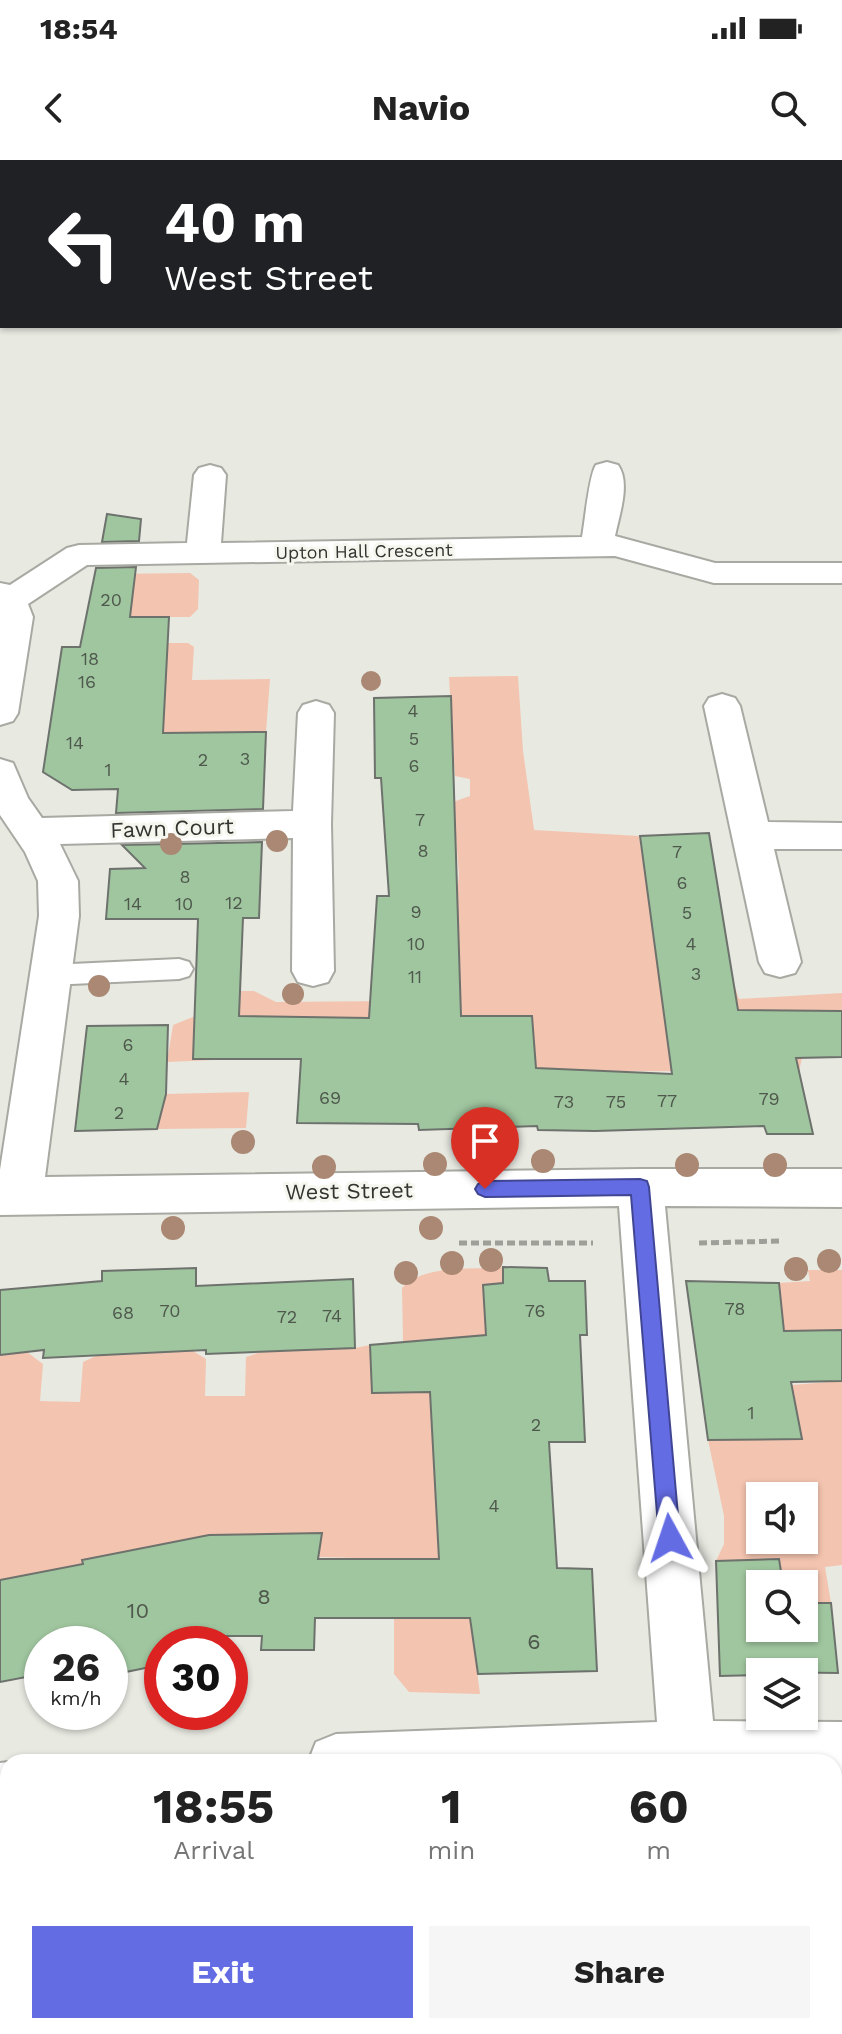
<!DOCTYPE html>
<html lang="en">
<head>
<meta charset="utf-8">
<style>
	:root { --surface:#fff; --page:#f6f6f6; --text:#222; --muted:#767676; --accent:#646ce4 }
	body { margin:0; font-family:"Work Sans",sans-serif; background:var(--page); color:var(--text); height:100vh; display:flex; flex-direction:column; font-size:30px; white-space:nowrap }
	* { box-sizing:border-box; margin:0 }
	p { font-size:26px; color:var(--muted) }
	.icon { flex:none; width:44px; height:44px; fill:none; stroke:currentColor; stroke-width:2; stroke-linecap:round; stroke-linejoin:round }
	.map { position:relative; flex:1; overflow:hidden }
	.panel { position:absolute; left:0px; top:1594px; width:842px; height:280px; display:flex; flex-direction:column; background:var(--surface); border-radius:24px 24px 0 0; box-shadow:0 2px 6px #0004 }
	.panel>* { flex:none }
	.guide { position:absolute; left:0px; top:0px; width:842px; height:168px; box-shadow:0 2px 6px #0004; background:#202124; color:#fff; overflow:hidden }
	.tools { position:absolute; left:746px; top:1322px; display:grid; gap:16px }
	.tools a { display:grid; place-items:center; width:72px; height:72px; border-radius:0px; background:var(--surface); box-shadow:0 2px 6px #0004; font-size:40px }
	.speed { position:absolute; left:24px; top:1466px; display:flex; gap:16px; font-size:40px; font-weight:700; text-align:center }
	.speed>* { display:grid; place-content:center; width:104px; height:104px; border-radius:50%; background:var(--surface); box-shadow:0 2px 6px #0004; line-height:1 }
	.speed small { font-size:20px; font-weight:400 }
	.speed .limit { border:12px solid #d22; background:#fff; color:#111 }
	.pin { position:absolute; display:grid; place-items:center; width:68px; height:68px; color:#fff; margin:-82px -34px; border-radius:50% 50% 50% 0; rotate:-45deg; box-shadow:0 0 8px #0007 }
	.pin .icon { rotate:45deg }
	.me { position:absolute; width:88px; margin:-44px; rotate:355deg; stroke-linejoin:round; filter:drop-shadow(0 0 6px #0008) }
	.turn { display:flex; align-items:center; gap:28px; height:168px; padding:0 32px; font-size:36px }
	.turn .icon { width:104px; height:104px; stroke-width:2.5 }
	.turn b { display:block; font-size:56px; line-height:68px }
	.eta { display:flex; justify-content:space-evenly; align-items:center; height:136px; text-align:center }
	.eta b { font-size:48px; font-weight:700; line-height:56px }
	.action { display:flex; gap:16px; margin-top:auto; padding:16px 32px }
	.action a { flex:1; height:92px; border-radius:0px; background:var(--accent); color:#fff; font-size:32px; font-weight:700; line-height:92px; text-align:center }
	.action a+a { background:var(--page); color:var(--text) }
	.status { display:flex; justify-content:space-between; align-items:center; height:56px; padding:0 40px; background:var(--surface); direction:ltr }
	.status svg { height:22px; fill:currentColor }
	header { display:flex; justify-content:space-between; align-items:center; height:104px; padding:0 32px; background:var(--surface); font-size:36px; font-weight:700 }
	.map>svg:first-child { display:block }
	.green { fill:#f3c4af; fill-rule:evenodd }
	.building { fill:#a0c69f; stroke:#6d726d; stroke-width:2 }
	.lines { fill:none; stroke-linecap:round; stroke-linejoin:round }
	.service-casing { stroke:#a8a9a2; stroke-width:4 }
	.minor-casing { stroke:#a8a9a2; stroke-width:4 }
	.path-far1 { stroke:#9e9f99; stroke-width:5; stroke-dasharray:8 4; stroke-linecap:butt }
	.path { stroke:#9e9f99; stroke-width:6; stroke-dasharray:10 5; stroke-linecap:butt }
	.service { fill:#fff; fill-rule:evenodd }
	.minor { fill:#fff; fill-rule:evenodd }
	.tree { fill:#aa8873 }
	.route { fill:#646ce4; stroke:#414694; stroke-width:2 }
	.labels { text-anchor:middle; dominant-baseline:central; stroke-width:6; stroke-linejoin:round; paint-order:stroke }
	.far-street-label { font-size:18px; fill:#333330; stroke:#f5f6ee }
	.number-label { font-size:18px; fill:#4e584c }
	.street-label { font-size:22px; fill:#333330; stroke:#f5f6ee }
	.near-number-label { font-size:22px; fill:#4e584c }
</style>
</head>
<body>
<div class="status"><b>18:54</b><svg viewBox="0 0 49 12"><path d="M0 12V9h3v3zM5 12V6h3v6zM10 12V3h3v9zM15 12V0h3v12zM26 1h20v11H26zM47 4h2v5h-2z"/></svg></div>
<header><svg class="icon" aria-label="back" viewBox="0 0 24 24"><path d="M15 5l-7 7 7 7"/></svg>Navio<svg class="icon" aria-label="search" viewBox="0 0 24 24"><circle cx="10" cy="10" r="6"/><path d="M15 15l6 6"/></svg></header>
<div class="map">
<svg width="842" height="1874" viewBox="0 0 842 1874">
	<rect width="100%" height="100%" fill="#e8e9e1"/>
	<g class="green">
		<polygon points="238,0 587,0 275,2"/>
		<polygon points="190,413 199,420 198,449 190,457 130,457 134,421 110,414"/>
		<polygon points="142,483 188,483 194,487 192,520 270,519 266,572 184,574 177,625 105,560"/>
		<polygon points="518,516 523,591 534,670 639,676 661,829 735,827 739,839 842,833 842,851 791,851 802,898 799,911 300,912 300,857 244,857 239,899 167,902 173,865 240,838 241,831 254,831 276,842 390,841 457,736 459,714 453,642 470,636 470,619 455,616 449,517"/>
		<polygon points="249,932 246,968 157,969 166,934"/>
		<path d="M 503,1107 L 503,1123 L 483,1125 L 486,1175 L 418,1181 L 487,1224 L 433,1299 L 439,1393 L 507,1392 L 469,1451 L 480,1534 L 409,1532 L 394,1514 L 394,1399 L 319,1397 L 322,1374 L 177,1381 L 83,1400 L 85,1421 L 0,1420 L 0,1195 L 27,1192 L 43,1204 L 40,1241 L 80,1242 L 83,1202 L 98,1195 L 193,1191 L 206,1199 L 205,1236 L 245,1236 L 246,1197 L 264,1191 L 355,1188 L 370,1185 L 372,1233 L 404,1232 L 402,1128 C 424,1104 472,1110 503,1107 Z"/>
		<polygon points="808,1110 842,1110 842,1170 784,1172 779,1123 810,1121"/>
		<path d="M 842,1221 L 842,1405 L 825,1407 L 831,1443 L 804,1443 L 804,1424 L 783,1424 L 779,1399 L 716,1401 L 724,1384 L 724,1356 L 708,1280 L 801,1279 L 792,1225 ZM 760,1336 L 804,1336 L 804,1380 L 760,1380 Z"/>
		<polygon points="834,1668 842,1668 842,1874 0,1874 0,1737 8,1735 8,1866 834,1866"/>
	</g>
	<g class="building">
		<polygon points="107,354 141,359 139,381 102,382"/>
		<polygon points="136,407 130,457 169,457 163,573 266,572 263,649 116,653 118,629 72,630 43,612 62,487 80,487 96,408"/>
		<polygon points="451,536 461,856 532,856 536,908 672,914 640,676 709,673 738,850 842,851 842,897 796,898 813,974 767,974 764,966 595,971 538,970 537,966 419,970 418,964 297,963 301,899 193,899 198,759 106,759 110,709 145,708 122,685 262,682 259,758 243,758 239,856 369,858 377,736 389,736 381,618 375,618 374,538"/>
		<polygon points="168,865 166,934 157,969 75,971 87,866"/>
		<polygon points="503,1107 547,1108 549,1121 585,1121 587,1175 580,1175 585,1282 549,1282 557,1408 592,1409 597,1511 478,1514 470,1458 315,1458 314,1490 261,1490 262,1476 205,1476 177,1484 162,1484 162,1489 158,1490 160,1505 116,1514 110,1500 110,1484 42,1484 42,1514 0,1522 0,1420 83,1404 82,1400 209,1375 322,1373 318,1399 439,1399 430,1232 372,1233 370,1185 486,1175 483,1125 503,1123"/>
		<polygon points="196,1108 196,1126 353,1119 355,1188 206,1194 206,1190 43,1198 44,1190 0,1195 0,1130 102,1121 102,1111"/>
		<polygon points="686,1121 779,1123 784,1171 842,1170 842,1221 791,1222 802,1279 708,1280"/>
		<polygon points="779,1399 783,1424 760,1424 760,1468 804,1468 804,1443 831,1443 838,1513 760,1512 760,1515 720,1516 716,1401"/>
	</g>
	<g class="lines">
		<g class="service-casing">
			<polygon id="service" points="179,799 189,802 193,809 189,816 179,819 50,825 40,822 36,815 40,808 50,805"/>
		</g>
		<g class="minor-casing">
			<g id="minor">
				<path d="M 607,302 L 618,305 C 631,323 619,356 615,376 L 715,403 L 842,403 L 842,423 L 714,423 L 615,396 L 87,405 L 28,444 L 33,457 L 18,553 L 13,561 L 0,565 L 0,423 L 10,425 L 67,388 L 79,385 L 187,383 L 194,315 L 199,308 L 210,305 L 221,308 L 226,315 L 221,383 L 582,377 C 585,361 589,315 596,305 Z"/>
				<polygon points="722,534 735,538 740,546 768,662 842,663 842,689 774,689 801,802 795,813 780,817 765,813 759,802 704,546 709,538"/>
				<polygon points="316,541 329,545 334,553 331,664 334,811 328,822 313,826 298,822 292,811 293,678 60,684 78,721 79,756 45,1017 640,1009 842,1009 842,1047 665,1046 713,1561 842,1562 842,1618 834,1618 834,1602 308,1602 316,1582 336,1574 657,1562 619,1046 0,1055 0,1010 39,756 38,721 25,692 0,655 0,599 13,603 28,638 42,658 293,651 298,553 303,545"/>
				<polygon points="8,1602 8,1660 0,1661 0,1603"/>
			</g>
		</g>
		<g class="path-far1">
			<polyline points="459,1083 593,1083"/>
			<polyline points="699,1083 781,1081"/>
		</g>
		<g class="path">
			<polyline points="834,1654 842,1654"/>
			<polyline points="0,1724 8,1722"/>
		</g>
		<use href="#service" class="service"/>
		<use href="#minor" class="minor"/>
	</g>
	<g class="tree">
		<circle cx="371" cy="521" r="10"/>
		<circle cx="277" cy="681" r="11"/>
		<circle cx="171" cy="684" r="11"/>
		<circle cx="99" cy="826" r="11"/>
		<circle cx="293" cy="834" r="11"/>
		<circle cx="243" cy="982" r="12"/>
		<circle cx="543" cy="1001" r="12"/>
		<circle cx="435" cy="1004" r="12"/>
		<circle cx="687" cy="1005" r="12"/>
		<circle cx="775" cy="1005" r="12"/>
		<circle cx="324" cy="1007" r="12"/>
		<circle cx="173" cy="1068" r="12"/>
		<circle cx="431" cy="1068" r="12"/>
		<circle cx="491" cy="1100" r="12"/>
		<circle cx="829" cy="1101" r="12"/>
		<circle cx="452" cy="1103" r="12"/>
		<circle cx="796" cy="1109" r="12"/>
		<circle cx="406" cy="1113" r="12"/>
	</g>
	<polygon class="route" points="640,1019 647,1021 649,1027 680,1378 677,1386 670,1389 662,1386 659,1378 631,1035 485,1037 478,1034 475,1029 478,1024 485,1021"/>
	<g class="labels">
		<g class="far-street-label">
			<text transform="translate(364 391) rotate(-1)">Upton Hall Crescent</text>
		</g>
		<g class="number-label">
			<text x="111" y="439">20</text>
			<text x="90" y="498">18</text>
			<text x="87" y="521">16</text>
			<text x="413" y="550">4</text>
			<text x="414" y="578">5</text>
			<text x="75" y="582">14</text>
			<text x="245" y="598">3</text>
			<text x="203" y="599">2</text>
			<text x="414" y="605">6</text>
			<text x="108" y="609">1</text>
			<text x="420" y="659">7</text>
			<text x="423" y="690">8</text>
			<text x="677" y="691">7</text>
			<text x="185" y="716">8</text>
			<text x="682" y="722">6</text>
			<text x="234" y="742">12</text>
			<text x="133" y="743">14</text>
			<text x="184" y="743">10</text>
			<text x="416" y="751">9</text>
			<text x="687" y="752">5</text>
			<text x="416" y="783">10</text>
			<text x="691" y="783">4</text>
			<text x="696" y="813">3</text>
			<text x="415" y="816">11</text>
			<text x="128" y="884">6</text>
			<text x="124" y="918">4</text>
			<text x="330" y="937">69</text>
			<text x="769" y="938">79</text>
			<text x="667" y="940">77</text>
			<text x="564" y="941">73</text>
			<text x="616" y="941">75</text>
			<text x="119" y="952">2</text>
			<text x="735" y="1148">78</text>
			<text x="170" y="1150">70</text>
			<text x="535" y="1150">76</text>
			<text x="123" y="1152">68</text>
			<text x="332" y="1155">74</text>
			<text x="287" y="1156">72</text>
			<text x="751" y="1252">1</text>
			<text x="536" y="1264">2</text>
			<text x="494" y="1345">4</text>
		</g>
		<g class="street-label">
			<text transform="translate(172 668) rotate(-2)">Fawn Court</text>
			<text transform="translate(349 1031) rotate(-1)">West Street</text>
		</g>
		<g class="near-number-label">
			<text x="264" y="1436">8</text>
			<text x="138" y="1450">10</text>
			<text x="534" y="1481">6</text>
		</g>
	</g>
</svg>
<div class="tools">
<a><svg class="icon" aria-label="sound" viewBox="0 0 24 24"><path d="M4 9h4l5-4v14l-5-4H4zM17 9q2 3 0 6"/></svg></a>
<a><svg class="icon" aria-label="search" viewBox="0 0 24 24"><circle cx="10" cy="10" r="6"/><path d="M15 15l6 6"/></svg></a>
<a><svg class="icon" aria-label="layers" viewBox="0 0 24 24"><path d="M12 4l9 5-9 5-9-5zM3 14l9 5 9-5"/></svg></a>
</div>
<div class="speed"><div>26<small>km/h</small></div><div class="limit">30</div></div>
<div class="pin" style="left:485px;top:1029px;background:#d93025"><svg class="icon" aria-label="arrive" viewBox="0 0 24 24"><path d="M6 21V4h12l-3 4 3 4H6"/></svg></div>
<svg class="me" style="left:670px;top:1378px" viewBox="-20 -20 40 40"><path d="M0-17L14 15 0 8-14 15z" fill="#646ce4" stroke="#fff" stroke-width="4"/></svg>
<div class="guide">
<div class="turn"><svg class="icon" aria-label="left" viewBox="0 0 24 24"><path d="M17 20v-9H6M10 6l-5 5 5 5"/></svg><div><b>40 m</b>West Street</div></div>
</div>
<section class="panel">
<div class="eta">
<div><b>18:55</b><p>Arrival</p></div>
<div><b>1</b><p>min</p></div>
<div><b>60</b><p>m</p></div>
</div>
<div class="action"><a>Exit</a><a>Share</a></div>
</section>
</div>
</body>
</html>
